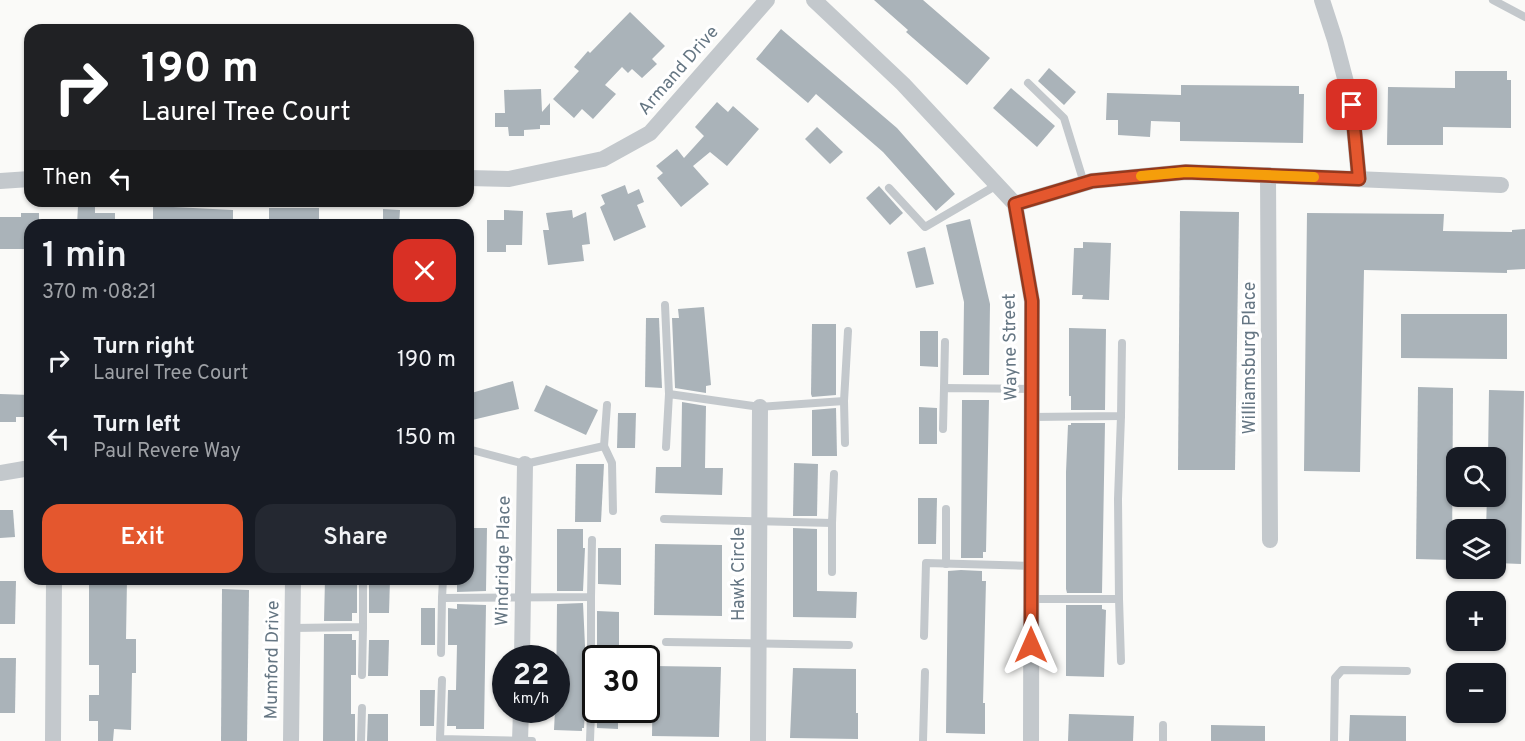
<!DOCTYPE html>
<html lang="en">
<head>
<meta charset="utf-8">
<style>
	:root { --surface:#171b24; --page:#242831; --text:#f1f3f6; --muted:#9ea1a6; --accent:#e4572e }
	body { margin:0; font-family:Overpass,sans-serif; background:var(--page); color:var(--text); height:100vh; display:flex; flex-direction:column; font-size:22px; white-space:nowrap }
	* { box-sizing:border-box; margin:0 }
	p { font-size:20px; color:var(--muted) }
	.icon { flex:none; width:33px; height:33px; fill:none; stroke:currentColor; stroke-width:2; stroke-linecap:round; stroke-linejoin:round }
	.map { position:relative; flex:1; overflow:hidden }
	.details { position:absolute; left:24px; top:219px; width:450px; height:366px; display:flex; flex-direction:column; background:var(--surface); border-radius:18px; box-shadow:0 2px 4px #0004 }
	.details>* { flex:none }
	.hud { position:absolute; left:24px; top:24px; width:450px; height:183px; border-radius:18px; box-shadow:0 2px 4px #0004; background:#202124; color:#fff; overflow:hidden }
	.controls { position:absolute; left:1446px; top:447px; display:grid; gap:12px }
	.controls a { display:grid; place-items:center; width:60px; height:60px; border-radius:12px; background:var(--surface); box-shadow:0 2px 4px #0004; font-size:30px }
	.speed { position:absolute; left:492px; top:645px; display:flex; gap:12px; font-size:30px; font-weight:700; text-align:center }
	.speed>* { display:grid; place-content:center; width:78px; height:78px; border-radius:50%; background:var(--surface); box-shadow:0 2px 4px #0004; line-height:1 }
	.speed small { font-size:15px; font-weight:400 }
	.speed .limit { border:3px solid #111; border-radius:9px; background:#fff; color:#111 }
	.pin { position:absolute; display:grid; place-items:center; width:51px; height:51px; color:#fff; margin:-26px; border-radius:12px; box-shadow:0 3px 9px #0006 }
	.me { position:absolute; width:66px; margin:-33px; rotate:0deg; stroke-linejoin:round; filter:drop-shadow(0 0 4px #0008) }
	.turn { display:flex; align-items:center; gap:21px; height:126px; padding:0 18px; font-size:27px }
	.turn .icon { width:78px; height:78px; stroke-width:2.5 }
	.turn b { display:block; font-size:42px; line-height:51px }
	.then { display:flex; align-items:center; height:57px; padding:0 18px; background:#0003; gap:12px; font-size:22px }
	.round { display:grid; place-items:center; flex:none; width:63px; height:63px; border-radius:18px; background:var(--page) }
	.head { display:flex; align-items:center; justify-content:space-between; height:102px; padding:0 18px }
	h1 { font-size:36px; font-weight:600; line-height:45px }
	.cta { display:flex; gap:12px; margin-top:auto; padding:12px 18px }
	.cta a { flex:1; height:69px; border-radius:18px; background:var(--accent); color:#fff; font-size:24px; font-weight:600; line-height:69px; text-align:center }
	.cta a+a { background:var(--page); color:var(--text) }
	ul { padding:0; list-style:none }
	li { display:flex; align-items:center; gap:18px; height:78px; padding:0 18px }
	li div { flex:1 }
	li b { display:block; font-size:22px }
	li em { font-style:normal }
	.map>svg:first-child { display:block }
	.building { fill:#aab3b9 }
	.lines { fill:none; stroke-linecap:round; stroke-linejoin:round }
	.lane { stroke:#c3c8cc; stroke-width:8 }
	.street { stroke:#c3c8cc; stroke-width:16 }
	.route-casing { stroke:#94391e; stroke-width:15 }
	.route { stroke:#e4572e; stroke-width:10 }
	.slow { stroke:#f59e0b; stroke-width:10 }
	.labels { text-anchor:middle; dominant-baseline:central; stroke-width:6; stroke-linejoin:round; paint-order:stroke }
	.street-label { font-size:18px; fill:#657683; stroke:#fff }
</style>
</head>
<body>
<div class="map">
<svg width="1525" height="741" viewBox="0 0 1525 741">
	<rect width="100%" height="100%" fill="#fafaf8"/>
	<g class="building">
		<polygon points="874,0 923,0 990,58 967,85 906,32 908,30"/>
		<polygon points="630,12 665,46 652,59 657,64 642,78 632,69 628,73 622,67 605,85 616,94 593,119 582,109 574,118 553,99 579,71 574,67 588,51 590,53"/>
		<polygon points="781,29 897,128 955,194 936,211 883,152 816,94 808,103 756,59"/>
		<polygon points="1049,68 1076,92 1064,105 1038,81"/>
		<polygon points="1455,71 1507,71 1507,80 1511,80 1511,128 1443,127 1443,145 1387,145 1388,87 1455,88"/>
		<polygon points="1181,85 1299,86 1299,94 1304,94 1303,143 1180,141 1180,122 1151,121 1150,137 1118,135 1118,120 1106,120 1107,93 1181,95"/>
		<polygon points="1011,88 1055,126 1037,147 993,108"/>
		<polygon points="541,89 542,112 550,103 550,125 540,125 540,129 524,130 524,136 509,136 508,127 495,127 495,113 505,113 504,90"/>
		<polygon points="717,102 728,112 733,106 759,129 727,166 710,152 693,166 709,184 681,207 657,178 663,173 656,166 677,149 684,158 704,136 695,127"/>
		<polygon points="817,127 843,152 830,164 805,139"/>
		<polygon points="625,185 628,194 639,189 644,202 637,205 646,227 614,241 600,207 605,204 601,195"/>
		<polygon points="879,186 903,213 890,225 866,198"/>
		<polygon points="78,206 95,206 95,213 115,213 115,225 77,225"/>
		<polygon points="153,206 233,210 233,225 153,225"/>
		<rect x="269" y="208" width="50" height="17"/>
		<polygon points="383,209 400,210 399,225 383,225"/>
		<polygon points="504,210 523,211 522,245 506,245 506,252 487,252 487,220 504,220"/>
		<polygon points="572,210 573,218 586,212 590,244 582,245 584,261 548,265 543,230 549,230 546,213"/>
		<polygon points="1180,211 1239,212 1235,470 1178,470"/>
		<polygon points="21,213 39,213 39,225 30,225 30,249 0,249 0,217 21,217"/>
		<polygon points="1307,213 1444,214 1443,231 1512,232 1512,230 1525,229 1525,269 1507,270 1507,273 1364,270 1360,472 1304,471"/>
		<polygon points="970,219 990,304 989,375 963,375 964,302 946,225"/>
		<polygon points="1083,242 1111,243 1109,300 1082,299 1083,295 1072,295 1074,248 1083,248"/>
		<polygon points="925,247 934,284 916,288 907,252"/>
		<polygon points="704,307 711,385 706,386 706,393 675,388 672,318 679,318 678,309"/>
		<polygon points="1401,314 1507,314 1507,359 1401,358"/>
		<polygon points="646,318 659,318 662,388 645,387"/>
		<polygon points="812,324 836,324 836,395 812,397 811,394"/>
		<polygon points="1069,328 1106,329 1105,410 1071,410 1071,396 1069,396"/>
		<polygon points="920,331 938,331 938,367 920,366"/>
		<polygon points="513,381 519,409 468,421 468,394"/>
		<polygon points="546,385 598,410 586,435 534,411"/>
		<polygon points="1418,387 1453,388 1452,560 1416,559"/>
		<polygon points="1489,390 1524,391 1521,564 1496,563 1496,530 1486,530 1487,496 1496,496 1496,458 1488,458"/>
		<polygon points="0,394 30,395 30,417 16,417 16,422 0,422"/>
		<polygon points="962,400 989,400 986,552 983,552 983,558 961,558"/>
		<polygon points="682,402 706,406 705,468 723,468 722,495 655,493 656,467 681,467"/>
		<polygon points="919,407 937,408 937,444 919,444"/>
		<polygon points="836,408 837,456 812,456 812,410"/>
		<polygon points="618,413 636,413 635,448 617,448"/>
		<polygon points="1071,423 1105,423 1102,593 1067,593 1066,589 1066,472 1068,425 1071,425"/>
		<polygon points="794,463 818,464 817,516 793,516"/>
		<polygon points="576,464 604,464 601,522 575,522"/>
		<polygon points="918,498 937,498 936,544 918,544"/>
		<polygon points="0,510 13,510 15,537 0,538"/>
		<polygon points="468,528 487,528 486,591 457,592 457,579 468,579"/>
		<polygon points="793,528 817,529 817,591 857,592 856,618 793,617"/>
		<polygon points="557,529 583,529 583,548 585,548 583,591 557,591"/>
		<polygon points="655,544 722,545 722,616 654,615"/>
		<polygon points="598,548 621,548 621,585 598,584"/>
		<polygon points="961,570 982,571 982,581 986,581 983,703 985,703 985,734 946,733 948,571"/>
		<polygon points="89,579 127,579 126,639 136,639 136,673 132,673 131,730 114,729 113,741 98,741 98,721 89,721 89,695 99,695 99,665 89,665"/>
		<polygon points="325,579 357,579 357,613 352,613 352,621 324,621"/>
		<polygon points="369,579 390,579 389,613 369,613"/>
		<polygon points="0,581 16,581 15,624 0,624"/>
		<polygon points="222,589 249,590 247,741 221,741"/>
		<polygon points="583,603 585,646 582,710 585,710 584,728 582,728 582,731 554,730 555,710 556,710 557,604"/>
		<polygon points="457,604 486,605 484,729 456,729 456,726 447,726 448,690 456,690 457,645 448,645 448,608 457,609"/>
		<polygon points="1066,605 1102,605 1102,609 1106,610 1104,677 1066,676"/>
		<rect x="421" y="608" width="14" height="37"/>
		<polygon points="597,611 619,612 619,647 597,647"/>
		<polygon points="324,634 352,634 352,640 356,640 356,675 351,675 351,714 355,714 355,741 323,741"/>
		<polygon points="369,640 389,640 388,676 368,676"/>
		<polygon points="0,658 16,658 15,713 0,713"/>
		<polygon points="653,666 721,667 719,737 652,736"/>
		<polygon points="793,668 856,669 856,713 858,713 858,739 790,738"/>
		<polygon points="420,690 435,690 434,726 420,726"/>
		<polygon points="597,710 618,710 618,729 597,728"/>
		<polygon points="368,714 388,714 388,741 367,741"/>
		<polygon points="1069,714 1134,716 1133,741 1068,741"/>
		<polygon points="1350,715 1406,716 1406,741 1349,741"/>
		<polygon points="1211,725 1265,726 1265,741 1211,741"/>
	</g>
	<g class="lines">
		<g class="lane">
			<polyline points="1493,0 1525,17"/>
			<polyline points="1028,83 1064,118 1084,183"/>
			<polyline points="889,188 925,227 997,185"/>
			<polyline points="665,305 669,394"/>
			<polyline points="944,388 945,342"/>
			<polyline points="844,401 845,443"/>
			<polyline points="1032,417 1121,416 1122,343"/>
			<polyline points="943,429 944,388 1032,389"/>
			<polyline points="604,446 612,463 613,511"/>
			<polyline points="666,447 669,394 760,407 844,401 848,331"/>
			<polyline points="468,449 525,464 604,446 607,405"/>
			<polyline points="664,519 832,523 834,474"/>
			<polyline points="832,523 832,572"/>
			<polyline points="946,564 946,509"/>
			<polyline points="442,598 443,579"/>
			<polyline points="1031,599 1119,599 1121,661"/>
			<polyline points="1119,599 1118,499 1121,416"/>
			<polyline points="293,628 363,627 363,579"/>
			<polyline points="924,636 926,563 1032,566"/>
			<polyline points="666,642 849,645"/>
			<polyline points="441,653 442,598 591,597 592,540"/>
			<polyline points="591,656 591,597"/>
			<polyline points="362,675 363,627"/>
			<polyline points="442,680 440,739 532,741"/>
			<polyline points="361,741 362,708"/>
			<polyline points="590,741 592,684"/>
			<polyline points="923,741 925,672"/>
			<polyline points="1163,741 1163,725"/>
			<polyline points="1334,741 1335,678 1342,670 1407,671"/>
		</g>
		<g class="street">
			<polyline points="814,0 903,84 1015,204 1032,301 1031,741"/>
			<polyline points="1322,0 1335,40 1352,105 1359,179"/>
			<polyline points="1268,175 1270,540"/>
			<polyline points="468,178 509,179 603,159 650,133 767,0"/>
			<polyline points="0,181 30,179"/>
			<polyline points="1015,204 1092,181 1186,172 1501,185"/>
			<polyline points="0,473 30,468"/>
			<polyline points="522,658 525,464"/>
			<polyline points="53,741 54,579"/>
			<polyline points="291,741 293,579"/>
			<polyline points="520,741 521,710"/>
			<polyline points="758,741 760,407"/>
		</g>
	</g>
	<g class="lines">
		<g class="route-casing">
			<polyline id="route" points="1031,645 1032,301 1015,204 1092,181 1186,172 1359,179 1352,105"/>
		</g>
		<use href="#route" class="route"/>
		<polyline class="slow" points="1141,176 1186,172 1314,177"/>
	</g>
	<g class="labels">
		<g class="street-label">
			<text transform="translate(679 71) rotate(-49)">Armand Drive</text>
			<text transform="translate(1011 347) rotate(-91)">Wayne Street</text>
			<text transform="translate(1250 358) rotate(-90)">Williamsburg Place</text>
			<text transform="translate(504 561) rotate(-89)">Windridge Place</text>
			<text transform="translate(739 574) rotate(-90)">Hawk Circle</text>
			<text transform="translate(273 660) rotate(-89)">Mumford Drive</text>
		</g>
	</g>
</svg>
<div class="controls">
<a><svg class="icon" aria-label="search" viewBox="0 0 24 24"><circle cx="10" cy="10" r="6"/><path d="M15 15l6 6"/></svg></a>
<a><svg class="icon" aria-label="layers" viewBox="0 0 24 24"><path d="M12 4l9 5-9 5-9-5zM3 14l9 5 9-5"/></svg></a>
<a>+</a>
<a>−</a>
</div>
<div class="speed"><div>22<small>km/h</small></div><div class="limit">30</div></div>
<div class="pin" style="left:1352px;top:105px;background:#d93025"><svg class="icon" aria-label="arrive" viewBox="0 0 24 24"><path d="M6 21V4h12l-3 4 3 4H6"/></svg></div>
<svg class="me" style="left:1031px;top:645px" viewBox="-20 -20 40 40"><path d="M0-17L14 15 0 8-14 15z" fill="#e4572e" stroke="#fff" stroke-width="4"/></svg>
<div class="hud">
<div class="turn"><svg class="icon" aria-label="right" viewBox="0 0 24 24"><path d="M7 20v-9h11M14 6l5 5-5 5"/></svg><div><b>190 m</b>Laurel Tree Court</div></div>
<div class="then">Then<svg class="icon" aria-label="left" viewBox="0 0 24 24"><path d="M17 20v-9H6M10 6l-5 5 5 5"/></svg></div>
</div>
<section class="details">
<div class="head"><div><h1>1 min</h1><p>370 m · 08:21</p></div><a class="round" style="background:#d93025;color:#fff"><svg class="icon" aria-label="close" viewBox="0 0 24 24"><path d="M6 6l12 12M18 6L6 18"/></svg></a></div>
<ul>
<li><svg class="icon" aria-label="right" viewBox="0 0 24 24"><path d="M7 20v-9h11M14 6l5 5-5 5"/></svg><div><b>Turn right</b><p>Laurel Tree Court</p></div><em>190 m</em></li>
<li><svg class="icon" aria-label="left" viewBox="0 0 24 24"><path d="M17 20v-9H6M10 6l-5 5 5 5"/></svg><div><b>Turn left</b><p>Paul Revere Way</p></div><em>150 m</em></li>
</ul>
<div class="cta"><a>Exit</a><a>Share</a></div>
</section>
</div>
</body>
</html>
